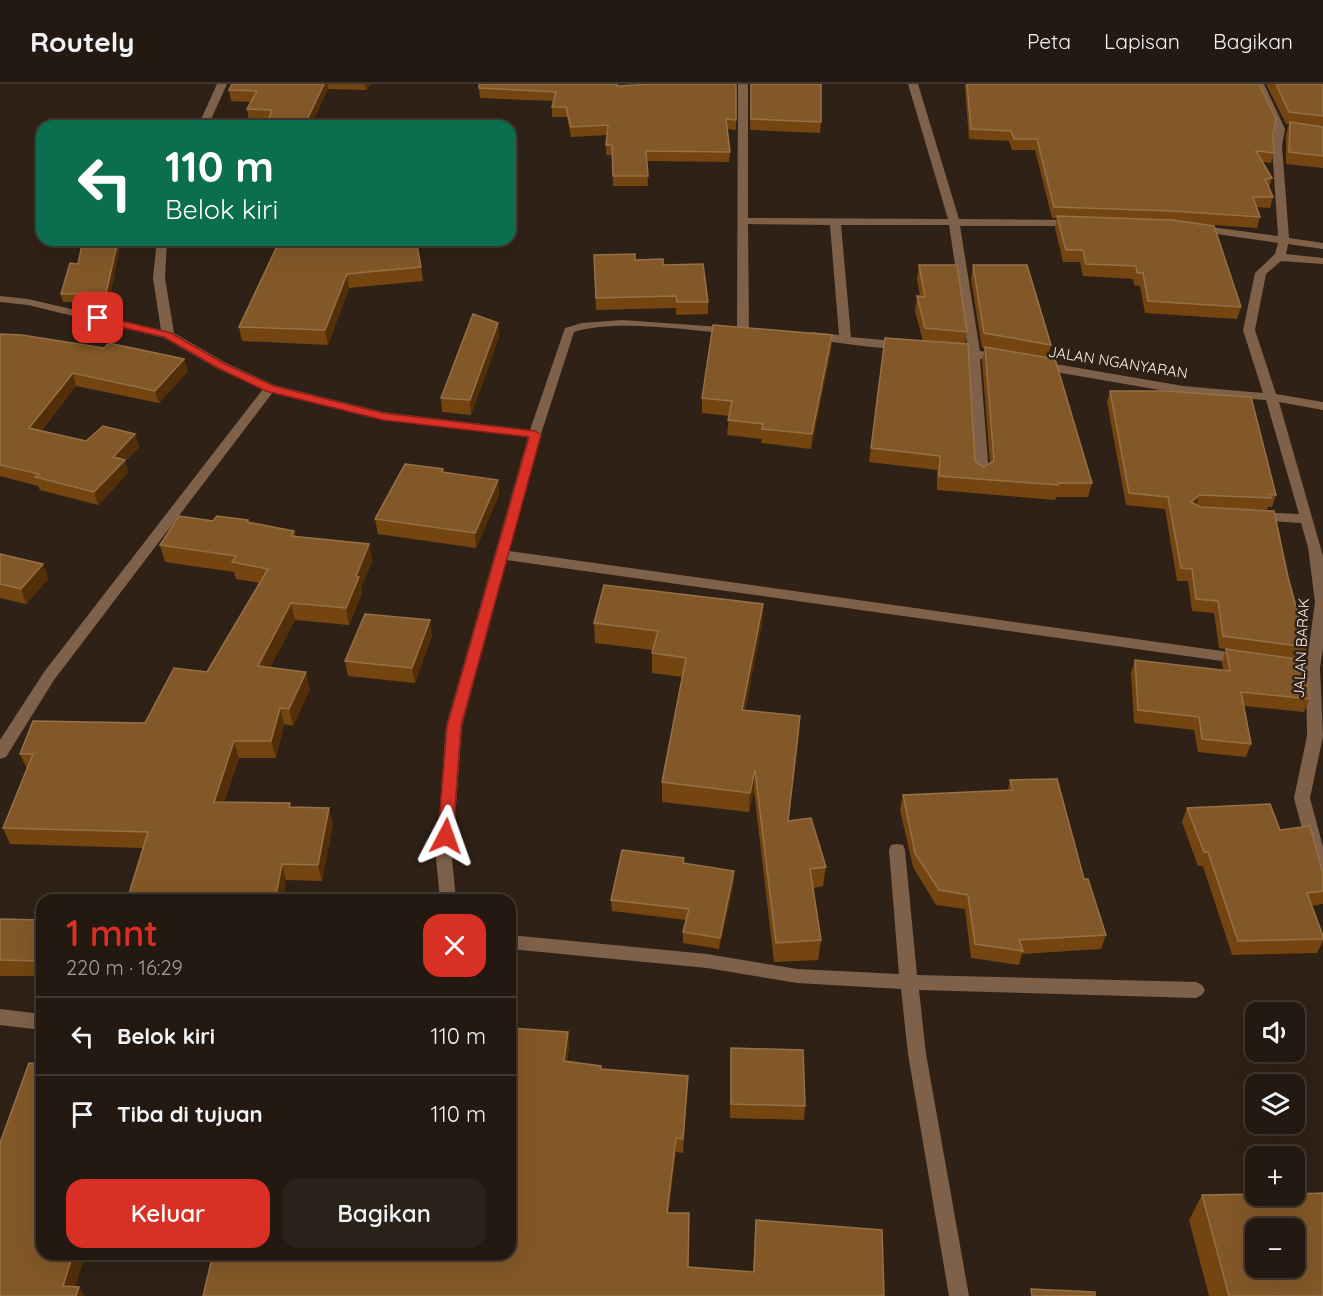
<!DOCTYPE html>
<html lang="id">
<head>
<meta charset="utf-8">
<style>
	:root { --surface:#231910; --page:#2b2219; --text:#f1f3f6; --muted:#a3a09f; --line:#403830; --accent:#d93025 }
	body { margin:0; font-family:Quicksand,sans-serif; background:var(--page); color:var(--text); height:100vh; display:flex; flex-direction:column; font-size:22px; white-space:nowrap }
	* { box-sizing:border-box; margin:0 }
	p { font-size:20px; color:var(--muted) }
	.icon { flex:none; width:33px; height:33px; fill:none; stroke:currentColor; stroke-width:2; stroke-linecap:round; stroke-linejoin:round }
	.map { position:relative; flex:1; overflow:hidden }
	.drawer { position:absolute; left:36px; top:810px; width:480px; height:366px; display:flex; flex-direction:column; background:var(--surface); border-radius:18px; box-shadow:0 6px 24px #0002,0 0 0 2px var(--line) }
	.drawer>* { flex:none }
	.banner { position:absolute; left:36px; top:36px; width:480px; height:126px; border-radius:18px; box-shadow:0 6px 24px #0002,0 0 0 2px var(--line); background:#0b6e4f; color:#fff; overflow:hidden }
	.tools { position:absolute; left:1245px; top:918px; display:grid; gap:12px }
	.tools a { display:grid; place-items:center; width:60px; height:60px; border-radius:12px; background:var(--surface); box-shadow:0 6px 24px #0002,0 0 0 2px var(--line); font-size:30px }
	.pin { position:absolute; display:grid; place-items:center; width:51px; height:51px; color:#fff; margin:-26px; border-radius:12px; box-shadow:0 3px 9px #0006 }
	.me { position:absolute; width:66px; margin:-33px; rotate:4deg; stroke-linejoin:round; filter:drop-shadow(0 0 4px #0008) }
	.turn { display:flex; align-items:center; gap:21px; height:126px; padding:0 30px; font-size:27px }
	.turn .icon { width:78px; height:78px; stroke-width:2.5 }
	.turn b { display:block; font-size:42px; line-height:51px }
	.round { display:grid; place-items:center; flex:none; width:63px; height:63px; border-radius:18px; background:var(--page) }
	.head { display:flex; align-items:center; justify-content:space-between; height:102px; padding:0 30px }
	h1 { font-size:36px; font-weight:600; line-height:45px; color:var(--accent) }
	.primary-button { display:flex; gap:12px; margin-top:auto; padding:12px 30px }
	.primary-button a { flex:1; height:69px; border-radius:18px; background:var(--accent); color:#fff; font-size:24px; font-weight:600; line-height:69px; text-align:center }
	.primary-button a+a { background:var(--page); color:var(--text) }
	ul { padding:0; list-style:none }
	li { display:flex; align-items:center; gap:18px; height:78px; padding:0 30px; border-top:2px solid var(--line) }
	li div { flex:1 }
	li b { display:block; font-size:22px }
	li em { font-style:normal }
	header { display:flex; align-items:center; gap:36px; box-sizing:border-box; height:84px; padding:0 30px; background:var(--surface); border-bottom:2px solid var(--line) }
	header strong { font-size:28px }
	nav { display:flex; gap:33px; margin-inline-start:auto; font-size:21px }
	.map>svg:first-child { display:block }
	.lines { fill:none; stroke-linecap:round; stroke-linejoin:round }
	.minor { fill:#7f614a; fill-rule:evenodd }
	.wall { fill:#744510 }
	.shaded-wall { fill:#522f09 }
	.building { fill:#835828; stroke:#967046; stroke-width:1.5; fill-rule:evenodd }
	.route { fill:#d93025; stroke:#8d1f18; stroke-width:1.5 }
	.labels { text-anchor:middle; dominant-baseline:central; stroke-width:5; stroke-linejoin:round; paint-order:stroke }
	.street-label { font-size:15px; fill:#fcf2ea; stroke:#2f2116 }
</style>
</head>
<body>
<header>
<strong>Routely</strong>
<nav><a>Peta</a><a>Lapisan</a><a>Bagikan</a></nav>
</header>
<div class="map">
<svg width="1323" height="1212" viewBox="0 0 1323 1212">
	<rect width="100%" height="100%" fill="#2f2116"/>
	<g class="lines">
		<g class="minor">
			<polygon points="217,0 227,0 208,42 198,42"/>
			<path d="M 738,0 L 748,0 L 748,134 L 948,135 L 908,0 L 918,0 L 959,135 L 1076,136 L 1081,139 L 1076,142 L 960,142 L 980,267 L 1003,270 L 1009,274 L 1003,278 L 980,275 L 989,391 L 987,394 L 982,395 L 975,391 L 968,273 L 949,271 L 943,267 L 949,263 L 968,266 L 949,141 L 841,141 L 851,253 L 905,258 L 911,262 L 909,265 C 898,267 812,257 806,252 L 812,248 L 839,251 L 830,141 L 748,140 L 749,246 L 743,250 L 737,246 Z"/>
			<polygon points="1254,0 1264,0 1285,45 1282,62 1289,154 1323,159 1323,165 1288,160 1286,170 1323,174 1323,180 1281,177 1266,190 1255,246 1276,310 1323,318 1323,326 1279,318 1323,472 1323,564 1320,584 1323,652 1310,714 1323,763 1323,801 1317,799 1315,794 1294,714 1307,652 1306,584 1315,518 1308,463 1301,439 1256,436 1249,432 1256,428 1299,430 1266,316 1183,310 1038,285 1032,281 1038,277 1183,302 1263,309 1243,246 1255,189 1275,170 1278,159 1196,147 1191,144 1196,141 1278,152 1272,62 1275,45"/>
			<path d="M 157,156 L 167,156 L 165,194 L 174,249 L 226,279 L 274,301 L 383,328 L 530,346 L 565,244 L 582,239 L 622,236 L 735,244 L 735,248 L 731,250 C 686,246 617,235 574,248 L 541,350 L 509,467 L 1243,570 L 1250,575 L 1243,580 L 507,476 L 462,642 L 452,774 L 456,816 L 440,816 L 436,774 L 446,642 L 528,353 L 383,336 L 273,308 L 54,596 L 6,673 L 0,675 L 0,656 L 44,588 L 263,305 L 218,285 L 164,254 L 28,221 L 0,218 L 0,212 L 28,215 L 161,246 L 153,194 Z"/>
			<polygon points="897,760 903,761 905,766 917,891 1196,898 1202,901 1205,906 1202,911 1196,914 919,906 926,970 969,1212 949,1212 908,970 901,905 797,899 707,884 510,865 510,851 707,870 797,885 899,890 889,766 891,761"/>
			<polygon points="0,925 42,930 42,946 0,941"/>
		</g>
	</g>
	<g class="wall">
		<polygon points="232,0 371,0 366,6 328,5 268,38 249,37 247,25 251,18 231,17 229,6"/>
		<polygon points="736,0 736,46 727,45 730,68 729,78 647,77 648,102 613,102 613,71 606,71 607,51 571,53 567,33 552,33 552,23 553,17 480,14 479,4"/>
		<polygon points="751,0 821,38 820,49 750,46"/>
		<polygon points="965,0 1259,0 1273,52 1274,69 1271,79 1262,78 1272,94 1269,104 1273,113 1270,124 1256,123 1260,133 1257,144 1201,140 1241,223 1237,235 1145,229 1140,202 1134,201 1133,195 1083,192 1080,178 1063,178 1055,144 1057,134 1052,134 1035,66 1012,66 1009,57 969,55 965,4"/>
		<polygon points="1266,0 1323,0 1323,84 1286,80 1286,51 1289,40 1286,40"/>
		<polygon points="121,156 109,217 63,218 61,210"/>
		<polygon points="280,156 421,183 423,197 349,204 328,261 242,257 239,243"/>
		<polygon points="594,171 635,176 663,181 708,218 708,230 676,231 676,224 596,226"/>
		<polygon points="919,181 967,248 965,260 975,377 983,383 990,379 982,277 985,265 982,264 971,195 973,181 1051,261 1048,274 1092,399 1088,413 1056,413 1055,416 937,406 937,386 869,378 885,254 923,257 915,227 917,212 920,212 917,195"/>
		<polygon points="498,239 499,253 471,331 442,328 441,314"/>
		<polygon points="0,250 184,275 188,287 159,319 76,302 41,347 86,357 135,350 139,363 125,377 128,389 98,421 40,406 38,402 0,392"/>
		<polygon points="832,251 831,266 811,365 761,359 762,355 727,351 729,332 702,329 702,314"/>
		<polygon points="1110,307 1276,411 1272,423 1268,423 1267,426 1199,423 1288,493 1307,563 1302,575 1219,564 1214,529 1192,527 1188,497 1177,497 1165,425 1126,421 1107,318"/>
		<polygon points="443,385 444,389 498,396 499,411 476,464 378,450 375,435"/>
		<polygon points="248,436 249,438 294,447 296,453 369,460 372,477 361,504 362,509 349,541 295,536 270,583 310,605 293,642 284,640 276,674 239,674 224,718 291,723 333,740 322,797 286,796 283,816 127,816 143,764 10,760 3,744 27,685 20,670 145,639 207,588 260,499 236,495 234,488 165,478 160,461 213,437"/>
		<polygon points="0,470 43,480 48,495 26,520 0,514"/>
		<polygon points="763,520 762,540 745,626 799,652 788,737 826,783 823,802 813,804 821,856 818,876 774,878 754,706 749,728 662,718 662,698 682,593 652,589 652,566 595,559 594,539"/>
		<polygon points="432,551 415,599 348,592 345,577"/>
		<polygon points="1226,565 1310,615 1304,628 1244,622 1251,660 1246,673 1198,668 1194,646 1134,639 1131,589 1135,576 1223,586 1222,578"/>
		<polygon points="1010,696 1106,851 1101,865 1022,870 1019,881 971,874 965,825 936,821 913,783 900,726 903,711 1008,706"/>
		<polygon points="1187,724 1280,746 1323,786 1323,820 1312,822 1323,852 1323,857 1317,869 1232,871 1203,782 1198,782 1182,738"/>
		<polygon points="684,779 734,787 734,798 719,865 683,859 683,848 686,836 612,827 611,816"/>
		<polygon points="0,835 42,836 42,892 0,892"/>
		<polygon points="510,944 568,948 569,963 567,978 602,985 688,992 683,1069 676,1068 668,1129 688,1183 753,1188 756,1136 884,1212 510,1170 513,1051 510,1051"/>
		<polygon points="731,964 805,1022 804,1036 730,1034"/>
		<polygon points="1202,1111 1323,1212 1209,1212 1189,1136"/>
	</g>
	<g class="shaded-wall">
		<polygon points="324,0 328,0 328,5 311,42 304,42"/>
		<polygon points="365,0 371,0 366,6"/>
		<polygon points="118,156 121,156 109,217 106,209"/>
		<polygon points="347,190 349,204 328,261 325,246"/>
		<polygon points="498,239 499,253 471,331 470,316"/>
		<polygon points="832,251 831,266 811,365 812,350"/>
		<polygon points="184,275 188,287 159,319 155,307"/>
		<polygon points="73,289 76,302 33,356 29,344"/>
		<polygon points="135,350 139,363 125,377 128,389 98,421 94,408 113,373"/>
		<polygon points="498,396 499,411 476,464 475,449"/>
		<polygon points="1200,411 1196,423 1191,418"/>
		<polygon points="369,460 372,477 361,504 362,509 349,541 346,524 356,492"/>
		<polygon points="43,480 48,495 26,520 21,505"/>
		<polygon points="291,519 295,536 262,598 258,582"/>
		<polygon points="763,520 762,540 741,645 742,626"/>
		<polygon points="430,536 432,551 415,599 412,584"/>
		<polygon points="306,588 310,605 293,642 289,625"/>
		<polygon points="280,624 284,640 276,674 271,657"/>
		<polygon points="800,632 799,652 786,757 788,737"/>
		<polygon points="234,657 239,674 219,735 214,718"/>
		<polygon points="755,686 754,706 749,728 750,709"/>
		<polygon points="329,724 333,740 322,797 318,781"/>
		<polygon points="282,780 286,796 283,816 275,816"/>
		<polygon points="734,787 734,798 719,865 720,854"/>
		<polygon points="568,948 569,963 565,992 564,977"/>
		<polygon points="688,992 687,1006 683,1069 683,1055"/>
		<polygon points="676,1054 676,1068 667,1143 667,1129"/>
		<polygon points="73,1170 86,1170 72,1212 63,1202"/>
		<polygon points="79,1203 85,1212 76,1212"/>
	</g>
	<g class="building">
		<polygon points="232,0 324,0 304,42 266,42 272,26 247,25 257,7 229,6"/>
		<polygon points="479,0 617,0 617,2 653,0 736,0 736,36 726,35 730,68 646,67 648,92 613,92 612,61 606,61 608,41 571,43 566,23 552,23 556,8 479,4"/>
		<polygon points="751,0 821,0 821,38 751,35"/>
		<polygon points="967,0 1259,0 1276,35 1273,52 1274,69 1256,67 1272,94 1265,95 1273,113 1253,113 1260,133 1172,127 1054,123 1037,55 1014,55 1011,47 971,45"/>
		<polygon points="1276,0 1323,0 1323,32 1289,28"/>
		<polygon points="1290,38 1323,43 1323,72 1289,68"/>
		<polygon points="1057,132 1172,136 1214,142 1241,223 1148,217 1143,189 1137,189 1136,182 1086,180 1083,166 1066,166"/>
		<polygon points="83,156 118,156 106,209 61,210 70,179 78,180"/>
		<polygon points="280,156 416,156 421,183 347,190 325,246 239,243"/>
		<polygon points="635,170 635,176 663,175 663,181 703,180 708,218 677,218 676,212 596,214 594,171"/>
		<polygon points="919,181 957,181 967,248 925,244 917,212 925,213"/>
		<polygon points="973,181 1027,181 1051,261 984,249"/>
		<polygon points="473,230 498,239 470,316 441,314"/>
		<polygon points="713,241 832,251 812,350 762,345 763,340 728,336 732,317 702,314"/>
		<polygon points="0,250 22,251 104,264 109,259 184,275 155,307 73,289 29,344 86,357 103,342 135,350 113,373 125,376 94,408 35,393 39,390 0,381"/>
		<polygon points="885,254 968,260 975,377 983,383 994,377 985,263 1055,275 1092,399 1058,399 1058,401 939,392 940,372 871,364"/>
		<polygon points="1110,307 1165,307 1251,313 1276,411 1270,410 1271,414 1200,411 1191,418 1200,423 1274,427 1288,493 1307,563 1223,552 1218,517 1196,515 1192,485 1181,484 1168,413 1129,409"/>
		<polygon points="405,380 443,385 442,388 498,396 475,449 375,435"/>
		<polygon points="179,432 213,437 217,432 248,436 247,438 294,447 291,452 369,460 356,492 359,493 346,524 291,519 258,582 306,588 289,625 280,624 271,657 234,657 214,718 290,719 289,723 329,724 318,781 282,780 275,816 127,816 148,748 3,744 33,670 20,670 33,637 145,639 174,584 207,588 268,485 232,478 236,472 160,461"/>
		<polygon points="0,470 43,480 21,505 0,500"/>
		<polygon points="604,501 763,520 742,626 800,632 788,737 811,734 826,783 810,785 821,856 776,859 755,686 750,709 662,698 686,574 652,569 658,547 594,539"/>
		<polygon points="365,530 430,536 412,584 345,577"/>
		<polygon points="1226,565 1304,576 1310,615 1241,608 1251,660 1202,655 1199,633 1138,626 1135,576 1230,587"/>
		<polygon points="1057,695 1084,795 1088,795 1106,851 1019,856 1023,867 975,860 968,811 939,806 915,769 903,711 1013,706 1010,696"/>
		<polygon points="1270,720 1280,746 1310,742 1322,786 1323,786 1323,807 1307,809 1323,852 1323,855 1238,857 1208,768 1204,768 1187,724"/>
		<polygon points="622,766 684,774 683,779 734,787 720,854 683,848 689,825 611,816"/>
		<polygon points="0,835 42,836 42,877 0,876"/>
		<polygon points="510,944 568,948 564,977 601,982 601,985 688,992 683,1055 676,1054 667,1129 689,1129 688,1183 754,1188 756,1136 882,1146 884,1212 203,1212 213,1170 510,1170 510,1071 515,1037 510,1037"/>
		<polygon points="731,964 803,966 805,1022 731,1020"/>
		<polygon points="29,979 42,980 42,1170 73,1170 63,1202 79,1203 76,1212 0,1212 0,1059"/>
		<path d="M 1323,1109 L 1323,1212 L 1229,1212 L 1202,1111 L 1256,1110 L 1256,1112 L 1294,1112 L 1294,1110 ZM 1256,1144 L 1294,1144 L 1294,1184 L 1256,1184 Z"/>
		<polygon points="1031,1205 1095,1208 1095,1212 1032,1212"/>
	</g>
	<polygon class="route" points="98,231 171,249 225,280 274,302 383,329 535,347 541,351 461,642 453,752 451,756 440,756 438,752 447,642 529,353 383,336 266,307 218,284 164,253 94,237 93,234"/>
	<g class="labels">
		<g class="street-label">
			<text transform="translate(1118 278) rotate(9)">JALAN NGANYARAN</text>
			<text transform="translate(1301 564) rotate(-87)">JALAN BARAK</text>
		</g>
	</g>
</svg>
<div class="tools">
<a><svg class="icon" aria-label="sound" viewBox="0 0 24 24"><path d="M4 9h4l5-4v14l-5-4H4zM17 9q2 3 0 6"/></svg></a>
<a><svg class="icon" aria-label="layers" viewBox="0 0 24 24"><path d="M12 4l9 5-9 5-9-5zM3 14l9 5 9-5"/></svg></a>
<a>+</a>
<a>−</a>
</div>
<div class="pin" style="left:98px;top:234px;background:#d93025"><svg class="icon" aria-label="arrive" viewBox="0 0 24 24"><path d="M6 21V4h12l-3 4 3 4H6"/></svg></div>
<svg class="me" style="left:446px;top:752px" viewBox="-20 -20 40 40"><path d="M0-17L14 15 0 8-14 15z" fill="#d93025" stroke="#fff" stroke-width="4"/></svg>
<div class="banner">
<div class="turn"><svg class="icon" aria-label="left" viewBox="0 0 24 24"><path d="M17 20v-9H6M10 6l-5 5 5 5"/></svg><div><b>110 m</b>Belok kiri</div></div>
</div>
<section class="drawer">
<div class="head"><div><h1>1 mnt</h1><p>220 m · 16:29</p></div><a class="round" style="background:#d93025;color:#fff"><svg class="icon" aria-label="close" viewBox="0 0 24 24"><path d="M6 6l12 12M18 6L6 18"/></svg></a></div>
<ul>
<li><svg class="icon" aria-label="left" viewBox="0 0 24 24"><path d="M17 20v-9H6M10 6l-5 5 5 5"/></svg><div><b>Belok kiri</b></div><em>110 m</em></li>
<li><svg class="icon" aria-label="arrive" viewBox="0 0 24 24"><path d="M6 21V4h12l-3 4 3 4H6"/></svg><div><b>Tiba di tujuan</b></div><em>110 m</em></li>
</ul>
<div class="primary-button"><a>Keluar</a><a>Bagikan</a></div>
</section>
</div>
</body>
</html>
